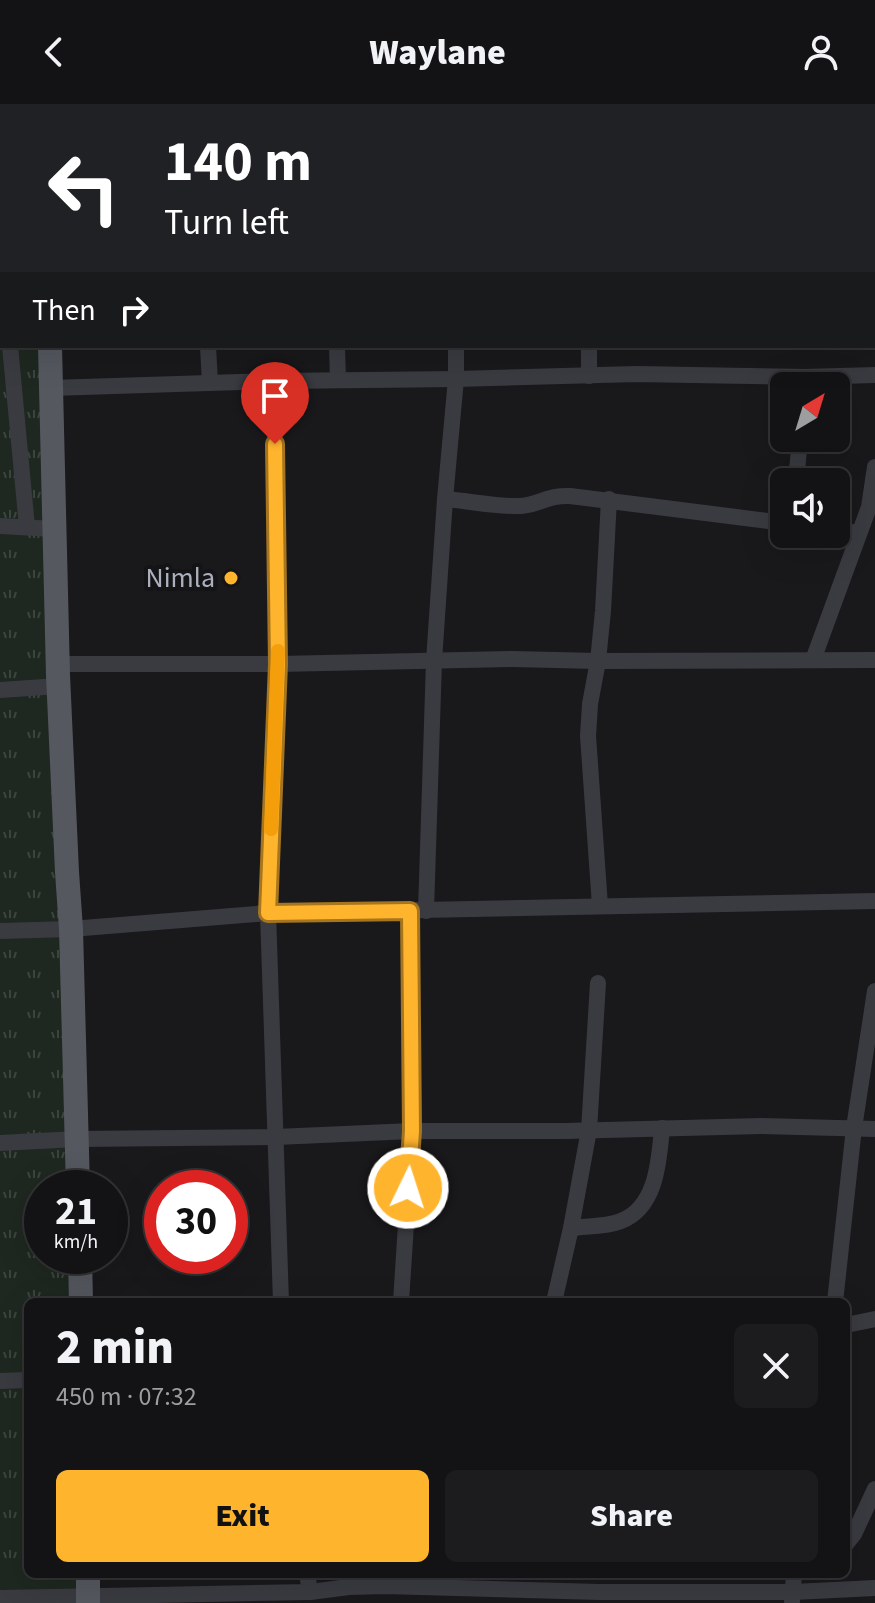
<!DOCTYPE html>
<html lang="en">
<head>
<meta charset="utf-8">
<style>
	:root { --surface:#131315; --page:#1c1c1e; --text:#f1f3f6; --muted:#9d9ea0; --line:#323234; --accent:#ffb42e }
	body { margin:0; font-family:"Source Sans 3",sans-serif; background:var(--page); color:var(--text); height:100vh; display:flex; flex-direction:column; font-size:30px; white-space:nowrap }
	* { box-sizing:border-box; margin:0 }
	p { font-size:26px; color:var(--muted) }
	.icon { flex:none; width:44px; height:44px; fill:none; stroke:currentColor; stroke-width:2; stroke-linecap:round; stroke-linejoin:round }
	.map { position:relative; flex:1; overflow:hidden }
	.panel { position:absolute; left:24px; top:1194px; width:826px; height:280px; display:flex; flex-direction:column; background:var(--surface); border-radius:12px; box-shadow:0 8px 32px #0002,0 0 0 2px var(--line) }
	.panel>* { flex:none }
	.banner { position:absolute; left:0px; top:0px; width:876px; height:244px; box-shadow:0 8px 32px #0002,0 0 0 2px var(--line); background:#202124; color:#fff; overflow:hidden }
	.needle { width:52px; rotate:38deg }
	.tools { position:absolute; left:770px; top:268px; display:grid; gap:16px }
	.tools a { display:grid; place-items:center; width:80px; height:80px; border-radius:12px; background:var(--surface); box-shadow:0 8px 32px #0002,0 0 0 2px var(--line); font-size:40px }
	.speed { position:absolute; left:24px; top:1066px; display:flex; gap:16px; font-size:40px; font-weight:700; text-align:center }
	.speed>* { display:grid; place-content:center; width:104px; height:104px; border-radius:50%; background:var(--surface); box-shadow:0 8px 32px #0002,0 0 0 2px var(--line); line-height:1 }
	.speed small { font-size:20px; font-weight:400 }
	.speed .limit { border:12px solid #d22; background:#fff; color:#111 }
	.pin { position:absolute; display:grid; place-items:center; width:68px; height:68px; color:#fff; margin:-82px -34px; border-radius:50% 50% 50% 0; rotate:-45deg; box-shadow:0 0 8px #0007 }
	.pin .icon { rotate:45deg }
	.me { position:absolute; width:88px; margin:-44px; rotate:4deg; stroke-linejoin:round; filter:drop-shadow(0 0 6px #0008) }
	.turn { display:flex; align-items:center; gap:28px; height:168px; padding:0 32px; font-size:36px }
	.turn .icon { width:104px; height:104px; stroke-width:2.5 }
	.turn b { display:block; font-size:56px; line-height:68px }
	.then { display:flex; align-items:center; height:76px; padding:0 32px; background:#0003; gap:16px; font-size:30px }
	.round { display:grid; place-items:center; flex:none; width:84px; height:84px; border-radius:12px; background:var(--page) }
	.head { display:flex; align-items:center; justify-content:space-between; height:136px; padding:0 32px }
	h1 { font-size:48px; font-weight:800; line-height:60px }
	.button { display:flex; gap:16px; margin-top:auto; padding:16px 32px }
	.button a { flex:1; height:92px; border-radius:12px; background:var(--accent); color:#111; font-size:32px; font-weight:800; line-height:92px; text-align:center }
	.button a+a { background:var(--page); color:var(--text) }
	header { display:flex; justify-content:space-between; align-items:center; height:104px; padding:0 32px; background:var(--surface); font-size:36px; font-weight:800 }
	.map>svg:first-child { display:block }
	.park { fill:url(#park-tufts) }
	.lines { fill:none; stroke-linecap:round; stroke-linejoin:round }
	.street { stroke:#3a3b41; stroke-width:16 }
	.primary { stroke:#565860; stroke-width:24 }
	.route-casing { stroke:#a6751e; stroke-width:20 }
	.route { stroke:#ffb42e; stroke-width:14 }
	.slow { stroke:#f59e0b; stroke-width:14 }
	.poi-dot { fill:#ffb42e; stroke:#141417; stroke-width:3 }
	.labels { text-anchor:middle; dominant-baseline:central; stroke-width:8; stroke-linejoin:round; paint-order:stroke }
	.poi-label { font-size:28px; fill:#abb0bc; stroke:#141417; text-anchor:end }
</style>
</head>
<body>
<header><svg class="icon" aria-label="back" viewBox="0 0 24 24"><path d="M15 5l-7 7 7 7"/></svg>Waylane<svg class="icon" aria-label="person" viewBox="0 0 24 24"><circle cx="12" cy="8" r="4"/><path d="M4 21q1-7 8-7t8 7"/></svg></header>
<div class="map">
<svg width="875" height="1499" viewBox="0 0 875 1499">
	<defs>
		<pattern id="park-tufts" width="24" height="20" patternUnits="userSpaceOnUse" patternTransform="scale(2)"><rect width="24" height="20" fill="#1e2720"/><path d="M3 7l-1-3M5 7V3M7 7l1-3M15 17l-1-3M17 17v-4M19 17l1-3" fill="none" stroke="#3c443e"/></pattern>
	</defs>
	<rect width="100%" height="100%" fill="#19191c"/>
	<polygon class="park" points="0,0 46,0 47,2 2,2 2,242 50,242 78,1084 42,1084 42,1152 80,1152 81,1198 28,1198 28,1470 88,1470 88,1499 0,1499"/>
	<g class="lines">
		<g class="street">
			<polyline points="196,0 197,2"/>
			<polyline points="328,0 328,2"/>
			<polyline points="455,0 455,2"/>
			<polyline points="589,0 589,2"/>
			<polyline points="858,0 858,2"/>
			<polyline points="0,121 2,145"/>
			<polyline points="874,149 875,166"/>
			<polyline points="10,242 27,423"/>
			<polyline points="208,242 210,279"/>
			<polyline points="337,242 338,276"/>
			<polyline points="589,272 589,242"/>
			<polyline points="274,277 278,560 268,809 281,1198"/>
			<polyline points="51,284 274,277 456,275 636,270 805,273 875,271"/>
			<polyline points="796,378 800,334"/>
			<path d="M 445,395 C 470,397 497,403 521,402 C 541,400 548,391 570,392 L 784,419"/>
			<polyline points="0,422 54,425"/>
			<polyline points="836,426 858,429"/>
			<polyline points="813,556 869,403 875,363"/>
			<polyline points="58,560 278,560 512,555 598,557 875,556"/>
			<polyline points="0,586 59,582"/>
			<polyline points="600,802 588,632 590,600 598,557 603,507 609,395"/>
			<polyline points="426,807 434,557 445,395 456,275 456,242"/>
			<polyline points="0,827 71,825 268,809 875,797"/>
			<polyline points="0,1039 77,1035 276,1033 412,1027 566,1027 761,1022 875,1025"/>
			<path d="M 571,1124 C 587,1122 606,1123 621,1117 C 657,1103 659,1056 662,1024"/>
			<polyline points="401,1198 412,1027 410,807"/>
			<polyline points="554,1198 571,1124 589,1026 598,879"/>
			<polyline points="835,1198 854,1024 875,887"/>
			<polyline points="846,1221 875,1215"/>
			<polyline points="0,1277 28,1276"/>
			<polyline points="846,1440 854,1430 875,1385"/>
			<polyline points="307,1470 310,1488"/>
			<polyline points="0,1494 310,1488 349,1483 385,1482 600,1488 793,1488 875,1484"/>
			<polyline points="792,1497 794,1470"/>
		</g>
		<g class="primary">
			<polyline points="46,0 46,2"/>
			<polyline points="50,242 58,571 67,768 71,825 78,1084"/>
			<polyline points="80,1152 81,1198"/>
			<polyline points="88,1470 88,1499"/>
		</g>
	</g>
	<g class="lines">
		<g class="route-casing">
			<polyline id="route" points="275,340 278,560 268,809 410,807 412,1027 408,1084"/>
		</g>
		<use href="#route" class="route"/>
		<polyline class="slow" points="271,725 278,547"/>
	</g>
	<circle class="poi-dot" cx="231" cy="474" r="8"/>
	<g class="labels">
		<g class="poi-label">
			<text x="215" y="474">Nimla</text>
		</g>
	</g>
</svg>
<div class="tools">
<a><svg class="needle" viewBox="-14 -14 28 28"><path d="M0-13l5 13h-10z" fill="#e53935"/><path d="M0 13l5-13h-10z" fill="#9d9ea0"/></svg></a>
<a><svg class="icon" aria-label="sound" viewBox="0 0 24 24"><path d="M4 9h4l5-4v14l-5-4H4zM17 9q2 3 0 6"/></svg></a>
</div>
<div class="speed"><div>21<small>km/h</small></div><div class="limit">30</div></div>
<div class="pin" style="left:275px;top:340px;background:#d93025"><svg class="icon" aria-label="arrive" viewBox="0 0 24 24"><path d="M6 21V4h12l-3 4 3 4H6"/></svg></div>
<svg class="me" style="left:408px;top:1084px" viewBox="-20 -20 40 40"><circle r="17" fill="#ffb42e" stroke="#fff" stroke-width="3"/><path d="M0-11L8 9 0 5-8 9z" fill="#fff"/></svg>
<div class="banner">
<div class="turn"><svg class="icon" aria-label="left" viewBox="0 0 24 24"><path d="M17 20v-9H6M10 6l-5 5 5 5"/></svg><div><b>140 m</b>Turn left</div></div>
<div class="then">Then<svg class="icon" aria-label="right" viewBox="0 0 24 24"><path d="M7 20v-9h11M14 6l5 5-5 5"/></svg></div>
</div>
<section class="panel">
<div class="head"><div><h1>2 min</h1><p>450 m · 07:32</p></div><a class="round"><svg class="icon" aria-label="close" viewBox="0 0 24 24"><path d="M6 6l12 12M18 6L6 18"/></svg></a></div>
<div class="button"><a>Exit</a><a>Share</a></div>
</section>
</div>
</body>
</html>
